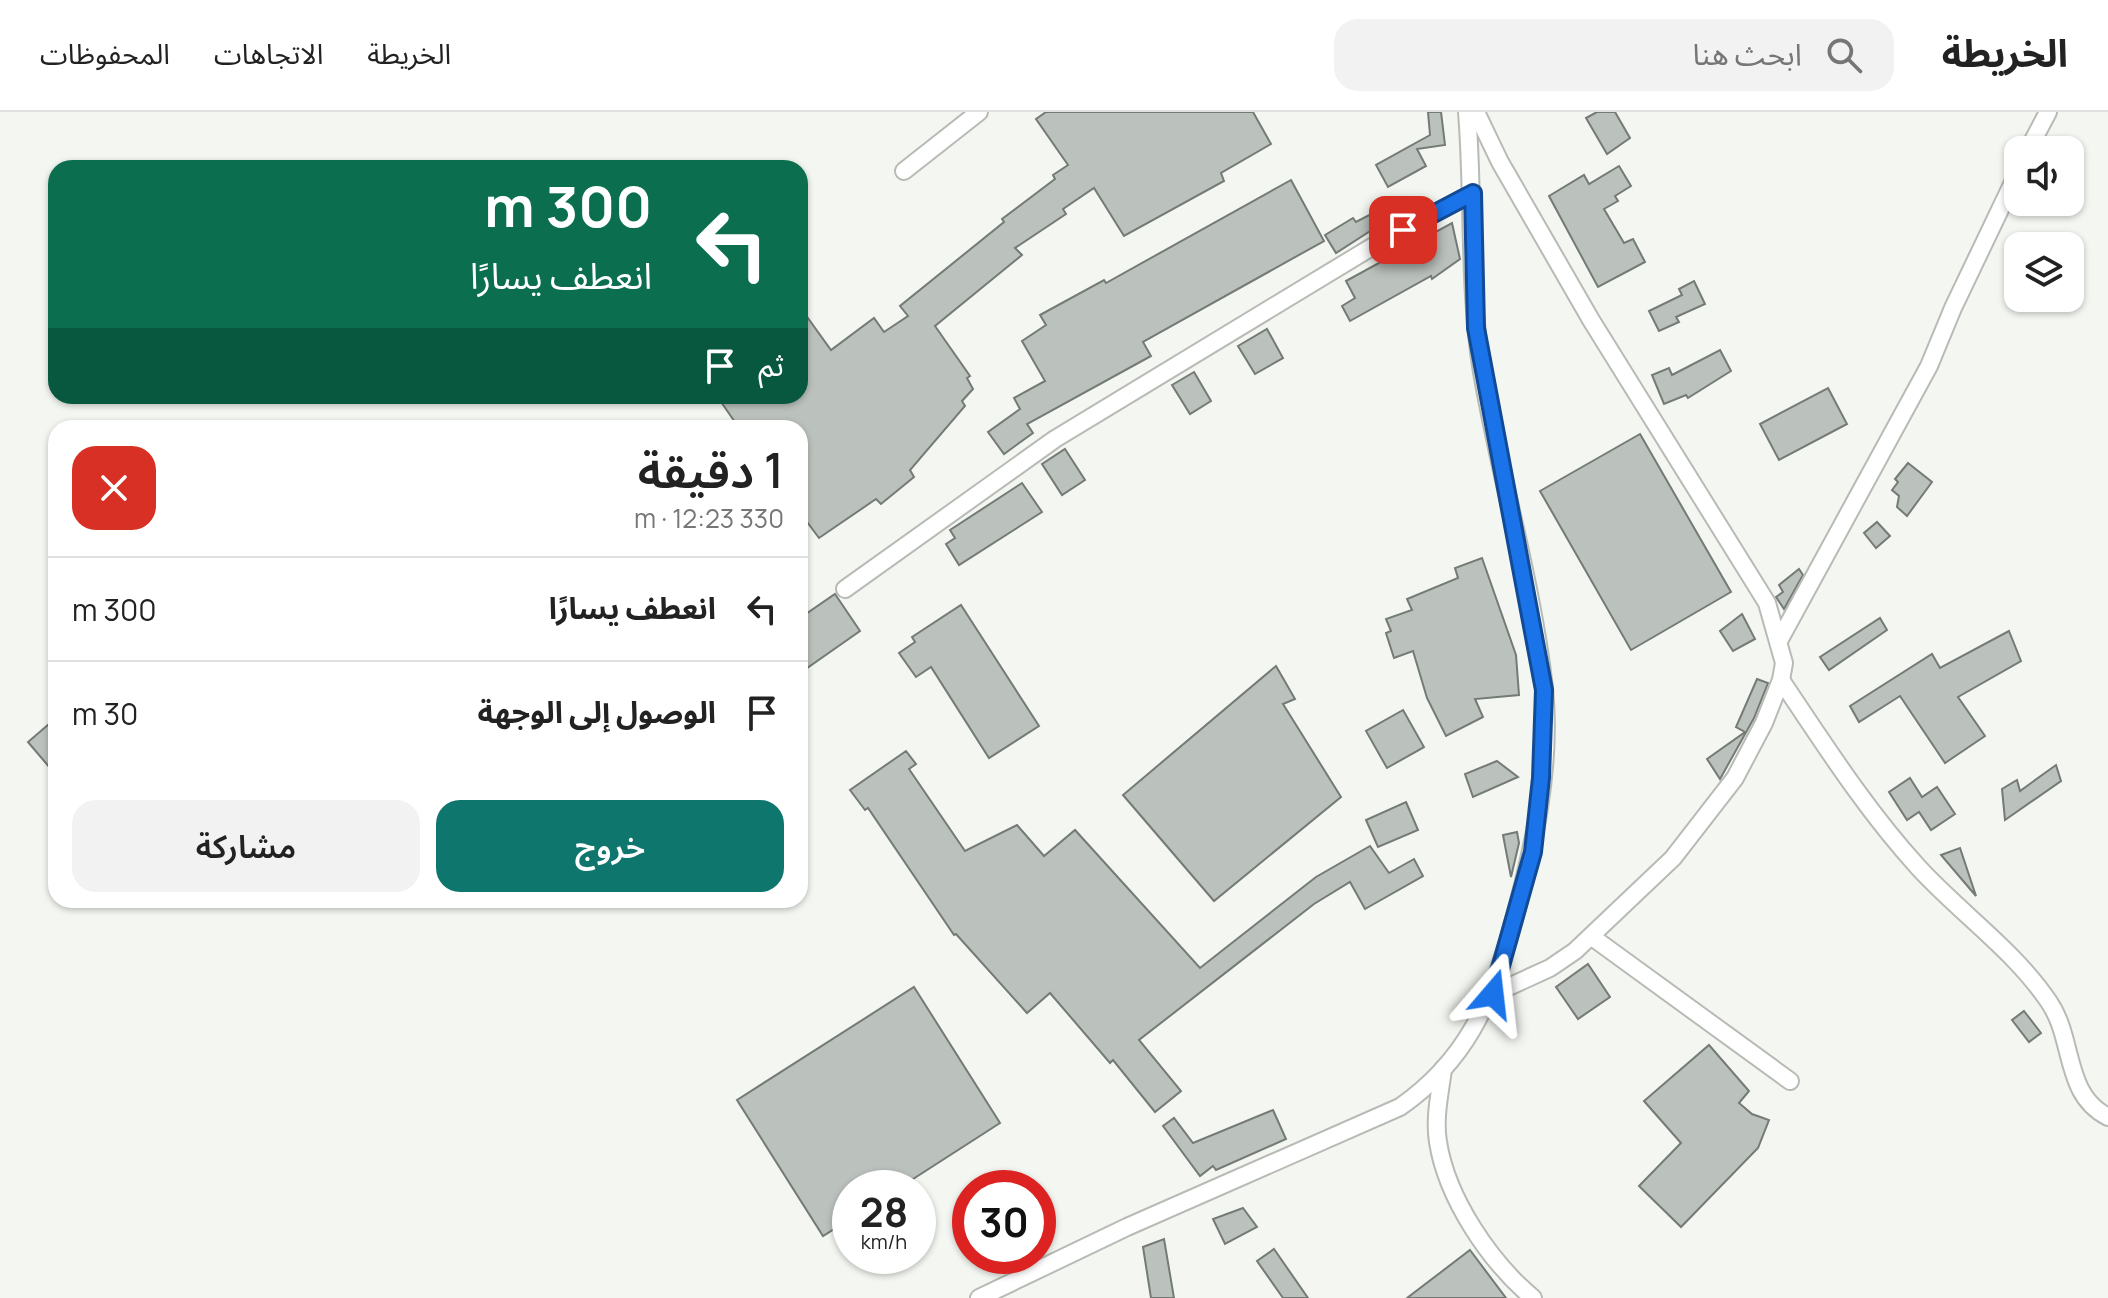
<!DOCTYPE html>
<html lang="ar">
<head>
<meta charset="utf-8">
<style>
	:root { --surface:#fff; --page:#f2f2f2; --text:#222; --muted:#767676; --line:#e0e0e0; --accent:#0f766e }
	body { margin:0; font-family:Manrope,"Noto Sans Arabic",sans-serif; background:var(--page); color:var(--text); direction:rtl; height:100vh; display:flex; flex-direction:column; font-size:30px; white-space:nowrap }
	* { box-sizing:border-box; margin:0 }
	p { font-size:26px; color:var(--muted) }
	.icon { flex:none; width:44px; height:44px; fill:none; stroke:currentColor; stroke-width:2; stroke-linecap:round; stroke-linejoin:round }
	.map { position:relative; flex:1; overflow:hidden; direction:ltr }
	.drawer { position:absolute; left:48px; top:308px; width:760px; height:488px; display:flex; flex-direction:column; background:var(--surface); border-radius:24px; box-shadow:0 2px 6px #0004; direction:rtl }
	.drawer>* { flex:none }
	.top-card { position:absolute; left:48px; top:48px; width:760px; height:244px; border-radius:24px; box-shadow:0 2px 6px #0004; direction:rtl; background:#0b6e4f; color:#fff; overflow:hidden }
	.buttons { position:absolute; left:2004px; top:24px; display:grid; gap:16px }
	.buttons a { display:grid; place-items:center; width:80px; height:80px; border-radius:16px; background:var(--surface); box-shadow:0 2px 6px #0004; font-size:40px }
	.speed { position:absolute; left:832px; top:1058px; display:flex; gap:16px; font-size:40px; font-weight:700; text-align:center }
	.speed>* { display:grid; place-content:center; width:104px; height:104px; border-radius:50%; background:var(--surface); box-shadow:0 2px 6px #0004; line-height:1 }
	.speed small { font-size:20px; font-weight:400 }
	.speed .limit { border:12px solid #d22; background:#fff; color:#111 }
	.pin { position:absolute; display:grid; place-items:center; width:68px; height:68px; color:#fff; margin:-34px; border-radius:16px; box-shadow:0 4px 12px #0006 }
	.me { position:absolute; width:88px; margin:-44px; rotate:17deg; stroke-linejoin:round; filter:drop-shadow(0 0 6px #0008) }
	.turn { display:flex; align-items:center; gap:28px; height:168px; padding:0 24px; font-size:36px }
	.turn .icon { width:104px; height:104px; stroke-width:2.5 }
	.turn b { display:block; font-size:56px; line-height:68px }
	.then { display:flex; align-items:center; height:76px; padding:0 24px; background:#0003; gap:16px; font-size:30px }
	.round { display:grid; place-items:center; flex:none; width:84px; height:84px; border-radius:24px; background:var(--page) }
	.head { display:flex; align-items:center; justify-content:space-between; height:136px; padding:0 24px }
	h1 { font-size:48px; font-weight:600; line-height:60px }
	.primary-button { display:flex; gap:16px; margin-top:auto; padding:16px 24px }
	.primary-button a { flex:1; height:92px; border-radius:24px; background:var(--accent); color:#fff; font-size:32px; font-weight:600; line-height:92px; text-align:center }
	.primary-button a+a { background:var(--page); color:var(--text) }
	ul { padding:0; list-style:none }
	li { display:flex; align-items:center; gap:24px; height:104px; padding:0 24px; border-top:2px solid var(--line) }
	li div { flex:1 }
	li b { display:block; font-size:30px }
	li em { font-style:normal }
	header { display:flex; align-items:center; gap:48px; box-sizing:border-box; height:112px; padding:0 40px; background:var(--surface); border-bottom:2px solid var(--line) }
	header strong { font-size:38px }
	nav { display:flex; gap:44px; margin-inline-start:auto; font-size:28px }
	.search { width:560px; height:72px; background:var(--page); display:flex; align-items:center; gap:20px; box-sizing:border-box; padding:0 28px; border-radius:24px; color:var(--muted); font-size:30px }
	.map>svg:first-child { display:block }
	.building { fill:#bbc1bc; stroke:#747a75; stroke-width:2 }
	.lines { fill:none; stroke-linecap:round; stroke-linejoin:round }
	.street-casing { stroke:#b8bbb5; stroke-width:20 }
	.street { stroke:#fff; stroke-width:16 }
	.route-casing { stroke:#114b97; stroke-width:20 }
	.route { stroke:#1a73e8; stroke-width:14 }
</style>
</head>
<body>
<header>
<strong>الخريطة</strong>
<div class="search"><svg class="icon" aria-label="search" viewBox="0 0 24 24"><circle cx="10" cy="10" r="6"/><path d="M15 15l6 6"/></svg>ابحث هنا</div>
<nav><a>الخريطة</a><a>الاتجاهات</a><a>المحفوظات</a></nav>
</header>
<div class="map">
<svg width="2108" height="1186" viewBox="0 0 2108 1186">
	<rect width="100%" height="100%" fill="#f4f7f1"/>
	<g class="building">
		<polygon points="1046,0 1253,0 1271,32 1221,61 1224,69 1124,124 1094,76 1063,97 1066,102 1015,136 1022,143 935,214 970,264 967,266 973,277 962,289 965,294 910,358 914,365 881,392 876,387 819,426 807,410 800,413 800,316 739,316 717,284 800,284 800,195 831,238 874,206 884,220 908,204 900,194 1004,110 1002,107 1055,67 1053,63 1068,53 1036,7"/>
		<polygon points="1428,0 1441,0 1445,33 1417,37 1426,54 1388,75 1376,53 1430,23"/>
		<polygon points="1597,0 1615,0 1630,26 1607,42 1586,6"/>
		<polygon points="1619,54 1631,74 1615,84 1618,89 1604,97 1624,131 1633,127 1645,150 1598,175 1549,84 1584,63 1589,72"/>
		<polygon points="1291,68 1324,129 1143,230 1151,244 1027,312 1033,321 1004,342 988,320 1020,297 1014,286 1045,269 1022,229 1046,213 1040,203 1104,168 1106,171"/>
		<polygon points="1404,85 1409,94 1336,141 1325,123 1353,106 1356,110"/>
		<polygon points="1452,111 1460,147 1432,167 1431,164 1350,209 1342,194 1355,186 1346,169"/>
		<polygon points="1694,169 1705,192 1676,205 1679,210 1659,219 1649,199 1682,183 1679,177"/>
		<polygon points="1267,217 1283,246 1255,262 1238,234"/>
		<polygon points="1720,238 1731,259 1688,286 1686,283 1664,292 1652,263 1669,256 1672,263"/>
		<polygon points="1194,260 1211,289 1190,302 1172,273"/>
		<polygon points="1828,276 1847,312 1779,348 1760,312"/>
		<polygon points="1640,322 1731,480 1631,538 1540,379"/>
		<polygon points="1065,337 1085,368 1062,383 1042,352"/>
		<polygon points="1908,351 1932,370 1907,404 1897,395 1899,384 1892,378 1898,370 1895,367"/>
		<polygon points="1022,371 1042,400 959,453 946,432 955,426 950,418"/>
		<polygon points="1877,410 1890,424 1876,436 1864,421"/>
		<polygon points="1482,446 1516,543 1519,583 1475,587 1483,605 1446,624 1427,586 1413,539 1394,546 1386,521 1391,519 1386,507 1412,498 1407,487 1458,466 1455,456"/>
		<polygon points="1799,457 1803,463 1784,497 1776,485 1783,480 1779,473"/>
		<polygon points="835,482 860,519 800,561 800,506"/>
		<polygon points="961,493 1039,614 989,646 931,555 916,565 899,541 915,530 912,525"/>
		<polygon points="1742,502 1755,527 1733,539 1720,519"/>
		<polygon points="1880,506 1887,518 1829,558 1820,545"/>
		<polygon points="2009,519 2021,549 1958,585 1985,624 1945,651 1900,584 1859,610 1850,594 1932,542 1940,556"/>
		<polygon points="1276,554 1295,587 1283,592 1341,685 1214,789 1123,683"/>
		<polygon points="1757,567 1768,571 1754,606 1720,667 1707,647 1745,620 1736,615"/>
		<polygon points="1403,598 1424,635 1387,656 1366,619"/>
		<polygon points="56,606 56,663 28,630"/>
		<polygon points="906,639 916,652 909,657 965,739 1017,713 1044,744 1075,718 1200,856 1316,765 1370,734 1389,761 1414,747 1423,764 1365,797 1350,770 1314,792 1139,928 1181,979 1155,1000 1113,948 1110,951 1050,881 1027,901 956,822 954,823 868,696 865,698 850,678"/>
		<polygon points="1497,649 1518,665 1473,685 1465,662"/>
		<polygon points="2056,653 2061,669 2005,708 2002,677 2017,668 2020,679"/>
		<polygon points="1910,666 1922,685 1937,675 1955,702 1931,718 1919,700 1907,708 1889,680"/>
		<polygon points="1406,690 1418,718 1378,735 1366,708"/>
		<polygon points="1517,720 1519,731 1511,765 1503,723"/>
		<polygon points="1960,736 1976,784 1941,743"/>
		<polygon points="1588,852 1610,885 1578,907 1556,875"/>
		<polygon points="914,875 1000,1011 899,1076 850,1076 850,1107 823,1124 737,988"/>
		<polygon points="2024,899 2041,921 2029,930 2012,908"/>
		<polygon points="1709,933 1749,979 1739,991 1752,1002 1769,1008 1758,1036 1681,1115 1639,1074 1681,1031 1644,989"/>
		<polygon points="1273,998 1286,1027 1216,1058 1213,1054 1200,1064 1163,1014 1174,1006 1193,1031"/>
		<polygon points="1243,1096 1257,1115 1225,1132 1213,1107"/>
		<polygon points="1164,1127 1174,1186 1151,1186 1143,1135"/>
		<polygon points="1274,1137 1308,1186 1283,1186 1257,1149"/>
		<polygon points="1470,1138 1506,1186 1407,1186"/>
	</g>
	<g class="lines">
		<g class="street-casing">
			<g id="street">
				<polyline points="1476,0 1500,50 1591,208 1767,491 1784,551 1781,568 1764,611 1735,666 1673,746 1575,839 1550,856 1493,882"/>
				<polyline points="2028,38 2048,0"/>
				<polyline points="904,59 979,0"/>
				<polyline points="845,477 1055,327 1380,130 1473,81"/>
				<polyline points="1780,527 1929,254 1953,196 2018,60"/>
				<path d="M 1781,568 C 1824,632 1866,698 1918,755 C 1960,801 2014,838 2049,890 C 2075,928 2063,982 2108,1005"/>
				<polyline points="1592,825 1790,969"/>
				<path d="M 1443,957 C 1440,981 1434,1006 1438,1030 C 1447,1087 1490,1150 1533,1186"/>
				<path d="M 979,1186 L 1127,1115 L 1400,995 C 1466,949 1491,891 1512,815 C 1533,739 1552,656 1544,576 C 1532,469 1500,366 1482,260 C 1468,175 1474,86 1467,0"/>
			</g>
		</g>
		<use href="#street" class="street"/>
	</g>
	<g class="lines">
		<g class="route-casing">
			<polyline id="route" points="1403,118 1473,81 1476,216 1544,578 1541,666 1533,740 1493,882"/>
		</g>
		<use href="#route" class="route"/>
	</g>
</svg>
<div class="buttons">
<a><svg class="icon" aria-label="sound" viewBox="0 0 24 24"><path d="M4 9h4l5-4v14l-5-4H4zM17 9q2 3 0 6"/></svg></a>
<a><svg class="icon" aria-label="layers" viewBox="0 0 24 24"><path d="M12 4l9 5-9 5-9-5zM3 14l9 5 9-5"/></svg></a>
</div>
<div class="speed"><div>28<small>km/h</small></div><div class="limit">30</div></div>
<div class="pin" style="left:1403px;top:118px;background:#d93025"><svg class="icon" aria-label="arrive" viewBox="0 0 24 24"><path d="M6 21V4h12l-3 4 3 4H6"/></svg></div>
<svg class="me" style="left:1493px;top:882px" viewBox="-20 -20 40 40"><path d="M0-17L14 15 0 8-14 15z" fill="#1a73e8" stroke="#fff" stroke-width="4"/></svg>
<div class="top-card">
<div class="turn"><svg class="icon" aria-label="left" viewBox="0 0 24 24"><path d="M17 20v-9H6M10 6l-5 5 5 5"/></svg><div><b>300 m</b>انعطف يسارًا</div></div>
<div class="then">ثم<svg class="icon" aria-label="arrive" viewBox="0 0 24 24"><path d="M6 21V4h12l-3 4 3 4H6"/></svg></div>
</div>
<section class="drawer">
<div class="head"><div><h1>1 دقيقة</h1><p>330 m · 12:23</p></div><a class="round" style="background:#d93025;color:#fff"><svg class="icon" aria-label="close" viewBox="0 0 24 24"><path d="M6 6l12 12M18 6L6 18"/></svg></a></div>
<ul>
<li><svg class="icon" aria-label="left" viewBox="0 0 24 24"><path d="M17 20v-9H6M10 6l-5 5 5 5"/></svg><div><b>انعطف يسارًا</b></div><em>300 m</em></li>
<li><svg class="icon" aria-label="arrive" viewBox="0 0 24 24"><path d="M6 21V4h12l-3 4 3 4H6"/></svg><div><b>الوصول إلى الوجهة</b></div><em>30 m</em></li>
</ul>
<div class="primary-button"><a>خروج</a><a>مشاركة</a></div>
</section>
</div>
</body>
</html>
